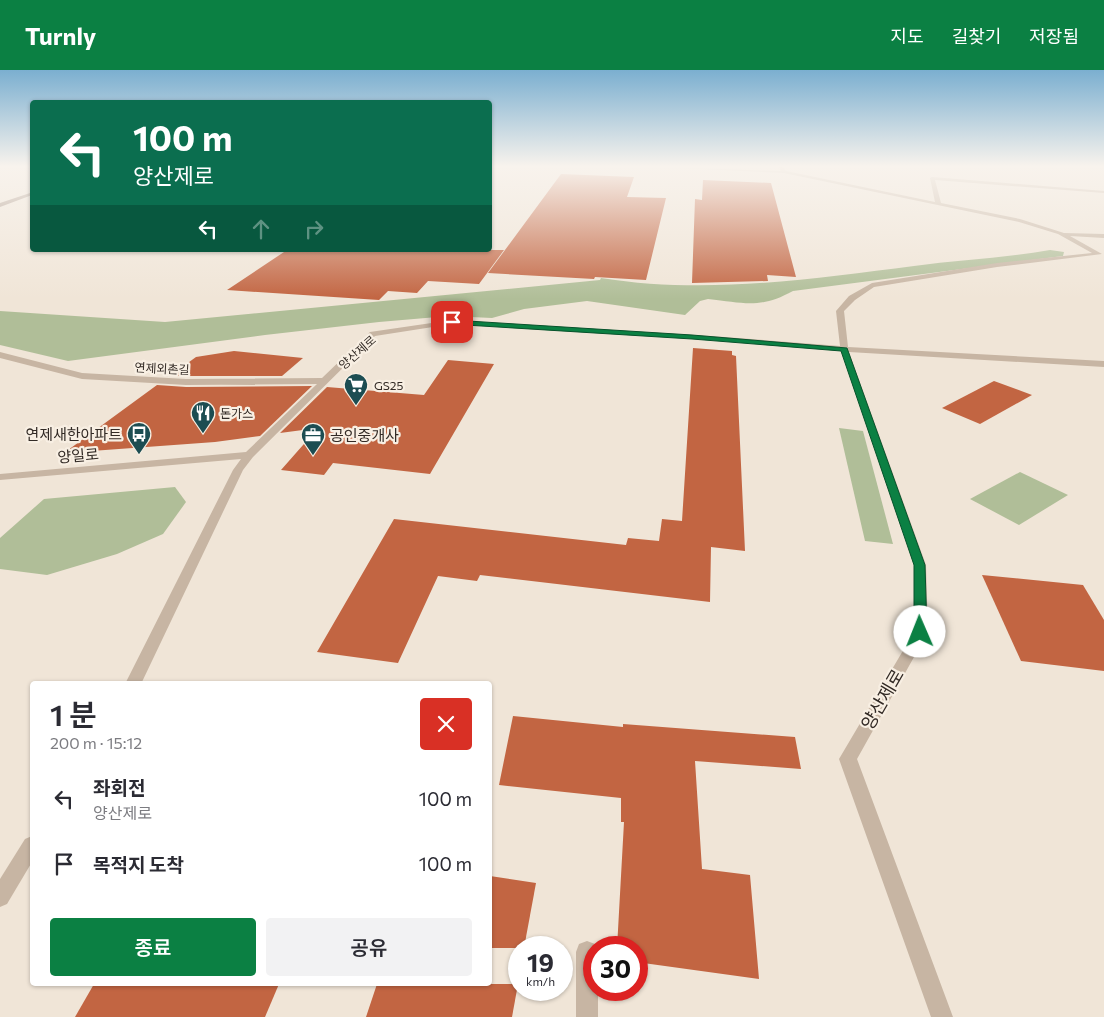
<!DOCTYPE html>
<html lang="ko">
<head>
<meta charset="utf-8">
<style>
	:root { --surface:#fff; --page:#f2f2f3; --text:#2b2b33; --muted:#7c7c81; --accent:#0b8043 }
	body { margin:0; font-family:Commissioner,"Noto Sans KR",sans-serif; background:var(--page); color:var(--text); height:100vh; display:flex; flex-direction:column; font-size:19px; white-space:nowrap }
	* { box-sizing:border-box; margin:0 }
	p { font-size:16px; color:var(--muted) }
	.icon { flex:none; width:28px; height:28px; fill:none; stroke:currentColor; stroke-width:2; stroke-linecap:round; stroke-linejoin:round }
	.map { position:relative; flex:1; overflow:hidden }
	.side { position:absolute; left:30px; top:611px; width:462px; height:305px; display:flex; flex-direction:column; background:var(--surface); border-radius:5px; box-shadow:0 1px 4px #0004 }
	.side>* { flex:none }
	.hud { position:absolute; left:30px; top:30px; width:462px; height:152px; border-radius:5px; box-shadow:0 1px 4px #0004; background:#0b6e4f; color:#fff; overflow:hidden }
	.speed { position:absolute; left:508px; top:866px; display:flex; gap:10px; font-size:25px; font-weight:700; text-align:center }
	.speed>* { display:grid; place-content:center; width:65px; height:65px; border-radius:50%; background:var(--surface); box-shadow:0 1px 4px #0004; line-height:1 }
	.speed small { font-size:12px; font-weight:400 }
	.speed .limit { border:8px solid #d22; background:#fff; color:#111 }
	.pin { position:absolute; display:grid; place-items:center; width:42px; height:42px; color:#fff; margin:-21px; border-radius:10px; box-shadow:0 2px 8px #0006 }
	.me { position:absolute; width:55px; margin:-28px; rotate:359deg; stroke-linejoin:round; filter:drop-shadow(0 0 4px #0008) }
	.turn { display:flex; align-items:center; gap:18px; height:105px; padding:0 20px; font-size:22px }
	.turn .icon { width:65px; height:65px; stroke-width:2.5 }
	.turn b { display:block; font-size:35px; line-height:42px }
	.lanes { display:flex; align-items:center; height:48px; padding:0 20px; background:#0003; justify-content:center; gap:25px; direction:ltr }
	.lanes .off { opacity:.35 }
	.round { display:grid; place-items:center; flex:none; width:52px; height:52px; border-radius:5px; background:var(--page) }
	.summary { display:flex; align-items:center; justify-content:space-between; height:85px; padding:0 20px }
	h1 { font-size:30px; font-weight:600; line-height:38px }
	.cta { display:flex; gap:10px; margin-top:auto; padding:10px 20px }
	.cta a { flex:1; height:58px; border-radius:5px; background:var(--accent); color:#fff; font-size:20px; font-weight:600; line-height:58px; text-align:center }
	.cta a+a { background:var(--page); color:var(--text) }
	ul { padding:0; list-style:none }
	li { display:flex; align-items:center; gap:15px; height:65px; padding:0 20px }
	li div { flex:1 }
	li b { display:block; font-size:19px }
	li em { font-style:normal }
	header { display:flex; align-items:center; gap:30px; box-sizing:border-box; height:70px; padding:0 25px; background:var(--accent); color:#fff }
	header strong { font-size:24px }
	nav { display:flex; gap:28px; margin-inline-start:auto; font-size:18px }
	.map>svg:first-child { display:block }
	.green { fill:#b0be98 }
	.building { fill:#c26542 }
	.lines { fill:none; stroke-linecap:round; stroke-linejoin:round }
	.service { fill:#c7b5a3; fill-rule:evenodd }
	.minor { fill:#c7b5a3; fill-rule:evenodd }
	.secondary { fill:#9a8475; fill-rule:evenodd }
	.route { fill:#0b8043; stroke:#07532c }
	.labels { text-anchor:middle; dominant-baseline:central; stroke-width:4.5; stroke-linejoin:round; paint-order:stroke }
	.far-street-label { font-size:12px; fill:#322a25; stroke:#f8efe3 }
	.far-poi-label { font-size:12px; fill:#322a25; stroke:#f8efe3; text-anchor:start }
	.poi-label { font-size:15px; fill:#322a25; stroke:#f8efe3; text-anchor:end }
	.street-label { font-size:15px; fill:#322a25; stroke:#f8efe3 }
	.near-street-label { font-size:18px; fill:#322a25; stroke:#f8efe3 }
</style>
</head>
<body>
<header>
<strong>Turnly</strong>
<nav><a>지도</a><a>길찾기</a><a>저장됨</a></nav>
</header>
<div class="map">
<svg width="1104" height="947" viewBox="0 0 1104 947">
	<rect width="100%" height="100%" fill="#f0e5d7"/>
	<g class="green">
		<path d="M 1050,180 L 1064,182 L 1063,186 L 793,221 C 760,239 745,233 708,229 L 700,231 L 685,245 L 587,231 L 524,239 L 492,248 L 449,246 L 379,252 L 265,265 L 68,291 L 0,275 L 0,241 L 165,252 L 600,210 L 601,208 C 706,225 811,209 914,196 C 959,190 1006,188 1050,180 Z"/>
		<polygon points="839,358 863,361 893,474 865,471"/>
		<polygon points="1020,402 1068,425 1019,455 970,429"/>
		<polygon points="175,417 186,432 163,464 117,484 47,505 0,499 0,468 44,429"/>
	</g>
	<g class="building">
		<polygon points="561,104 634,107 627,127 666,128 646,210 595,207 594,209 488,203"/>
		<polygon points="703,110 771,113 796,207 767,205 768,211 692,213 695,129 702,130"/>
		<polygon points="287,180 504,180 479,214 428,211 417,223 388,221 379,230 227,220"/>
		<polygon points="693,278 732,281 732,285 736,286 745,481 711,477 710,532 480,505 477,511 438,506 398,593 317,582 394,449 626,475 628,468 659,471 662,449 682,451"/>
		<polygon points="234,281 303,288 282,306 170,306 196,287"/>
		<polygon points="448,290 494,294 430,404 333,393 324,405 281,400 318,358 280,363 327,317 424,325"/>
		<polygon points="994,311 1032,325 980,354 942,338"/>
		<polygon points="157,315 186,317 312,316 260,366 215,372 64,383"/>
		<polygon points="982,505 1083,515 1104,550 1104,601 1021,591"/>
		<polygon points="513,646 623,657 623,654 795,667 801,699 695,691 702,799 750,805 759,909 636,892 636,878 617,878 624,752 621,752 621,728 499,715"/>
		<polygon points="490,806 536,813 524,878 490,878"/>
		<polygon points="94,914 279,914 265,947 75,947"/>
		<polygon points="377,914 518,914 512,947 366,947"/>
	</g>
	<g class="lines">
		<polygon class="service" points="587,871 595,874 596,878 594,878 594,920 598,920 598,947 576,947 576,882 579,874"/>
		<g class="minor">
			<polygon points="660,97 781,101 779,97 783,97 786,101 935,132 930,108 932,107 1104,121 1104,123 935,110 941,133 1020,149 1064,163 1104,164 1104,168 1070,166 1102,184 997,197 874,217 855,230 844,241 848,277 1104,291 1104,297 849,282 926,495 928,562 857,689 953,947 931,947 839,689 914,562 914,495 841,281 711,270 452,254 375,266 253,387 243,400 141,614 125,614 233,400 241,389 0,410 0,404 246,382 317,314 186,315 82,309 0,288 0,282 82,303 186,309 322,308 370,262 452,250 711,266 840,276 836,241 849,226 872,213 997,193 1092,183 1058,164 1019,152 784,103"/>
			<polygon points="32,766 32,792 7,834 0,837 0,809 25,769"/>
		</g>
		<polygon class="secondary" points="30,123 32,123 32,125 0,137 0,133"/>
	</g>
	<linearGradient id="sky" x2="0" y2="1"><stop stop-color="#7bafd0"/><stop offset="0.42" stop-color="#f8f3ed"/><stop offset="1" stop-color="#f8f3ed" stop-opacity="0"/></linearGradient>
	<rect width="1104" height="229" fill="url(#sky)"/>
	<polygon class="route" points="452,250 692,265 847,278 925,495 927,562 925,565 916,565 914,562 914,495 841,281 692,269 449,254 449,251"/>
	<defs>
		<g id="supermarket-pin" transform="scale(1.25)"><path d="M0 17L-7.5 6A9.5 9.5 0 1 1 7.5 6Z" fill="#1c4d52" stroke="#f8efe3"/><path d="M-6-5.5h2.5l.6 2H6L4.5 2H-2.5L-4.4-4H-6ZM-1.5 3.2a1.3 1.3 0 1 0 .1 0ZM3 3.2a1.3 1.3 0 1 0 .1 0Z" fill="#fff"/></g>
		<g id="restaurant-pin" transform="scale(1.25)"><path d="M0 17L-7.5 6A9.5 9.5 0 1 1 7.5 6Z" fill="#1c4d52" stroke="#f8efe3"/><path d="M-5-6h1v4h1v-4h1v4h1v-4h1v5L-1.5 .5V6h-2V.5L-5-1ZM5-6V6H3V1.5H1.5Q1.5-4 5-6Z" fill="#fff"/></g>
		<g id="bus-pin" transform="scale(1.25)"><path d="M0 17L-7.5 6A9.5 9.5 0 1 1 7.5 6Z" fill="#1c4d52" stroke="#f8efe3"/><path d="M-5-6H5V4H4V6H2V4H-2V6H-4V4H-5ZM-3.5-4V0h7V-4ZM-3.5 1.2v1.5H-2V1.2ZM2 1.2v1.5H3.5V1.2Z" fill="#fff"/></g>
		<g id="office-pin" transform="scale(1.25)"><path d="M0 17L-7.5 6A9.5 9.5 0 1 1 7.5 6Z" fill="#1c4d52" stroke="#f8efe3"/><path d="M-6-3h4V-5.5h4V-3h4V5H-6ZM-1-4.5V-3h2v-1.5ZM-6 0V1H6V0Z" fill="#fff"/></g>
	</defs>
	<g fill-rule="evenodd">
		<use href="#supermarket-pin" x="356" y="315"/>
		<use href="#restaurant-pin" x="203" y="343"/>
		<use href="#bus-pin" x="139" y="364"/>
		<use href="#office-pin" x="313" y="365"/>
	</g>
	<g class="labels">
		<g class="far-street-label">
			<text transform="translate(357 282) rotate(-41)">양산제로</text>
			<text transform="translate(162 298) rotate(3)">연제외촌길</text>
		</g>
		<g class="far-poi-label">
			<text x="374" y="315">GS25</text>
			<text x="220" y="343">돈가스</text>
		</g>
		<g class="poi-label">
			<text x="122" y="364">연제새한아파트</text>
			<text x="330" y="365" text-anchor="start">공인중개사</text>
		</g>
		<g class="street-label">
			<text transform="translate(78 385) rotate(-5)">양일로</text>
		</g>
		<g class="near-street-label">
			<text transform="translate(882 629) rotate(-60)">양산제로</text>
		</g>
	</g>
</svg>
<div class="speed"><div>19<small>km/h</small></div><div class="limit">30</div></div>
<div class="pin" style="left:452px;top:252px;background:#d93025"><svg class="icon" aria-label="arrive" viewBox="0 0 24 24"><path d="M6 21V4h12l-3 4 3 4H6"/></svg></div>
<svg class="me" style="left:920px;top:562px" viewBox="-20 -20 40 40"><circle r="19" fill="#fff"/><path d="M0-13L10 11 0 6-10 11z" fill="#0b8043"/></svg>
<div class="hud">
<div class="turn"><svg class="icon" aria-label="left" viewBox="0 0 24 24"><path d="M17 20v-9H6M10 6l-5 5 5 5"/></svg><div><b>100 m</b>양산제로</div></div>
<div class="lanes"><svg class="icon" aria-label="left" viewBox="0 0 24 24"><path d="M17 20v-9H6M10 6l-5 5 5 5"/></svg><svg class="icon off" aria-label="ahead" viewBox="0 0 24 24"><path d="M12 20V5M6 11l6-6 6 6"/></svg><svg class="icon off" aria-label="right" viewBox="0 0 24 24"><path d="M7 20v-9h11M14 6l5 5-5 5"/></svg></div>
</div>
<section class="side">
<div class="summary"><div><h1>1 분</h1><p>200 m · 15:12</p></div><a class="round" style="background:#d93025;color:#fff"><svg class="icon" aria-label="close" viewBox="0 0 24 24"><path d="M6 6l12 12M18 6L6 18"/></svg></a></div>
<ul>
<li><svg class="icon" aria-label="left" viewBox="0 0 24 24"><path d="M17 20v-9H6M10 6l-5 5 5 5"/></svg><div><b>좌회전</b><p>양산제로</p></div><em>100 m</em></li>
<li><svg class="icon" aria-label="arrive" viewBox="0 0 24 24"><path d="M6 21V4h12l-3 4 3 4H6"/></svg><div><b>목적지 도착</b></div><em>100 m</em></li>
</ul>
<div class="cta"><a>종료</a><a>공유</a></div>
</section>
</div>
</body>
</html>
